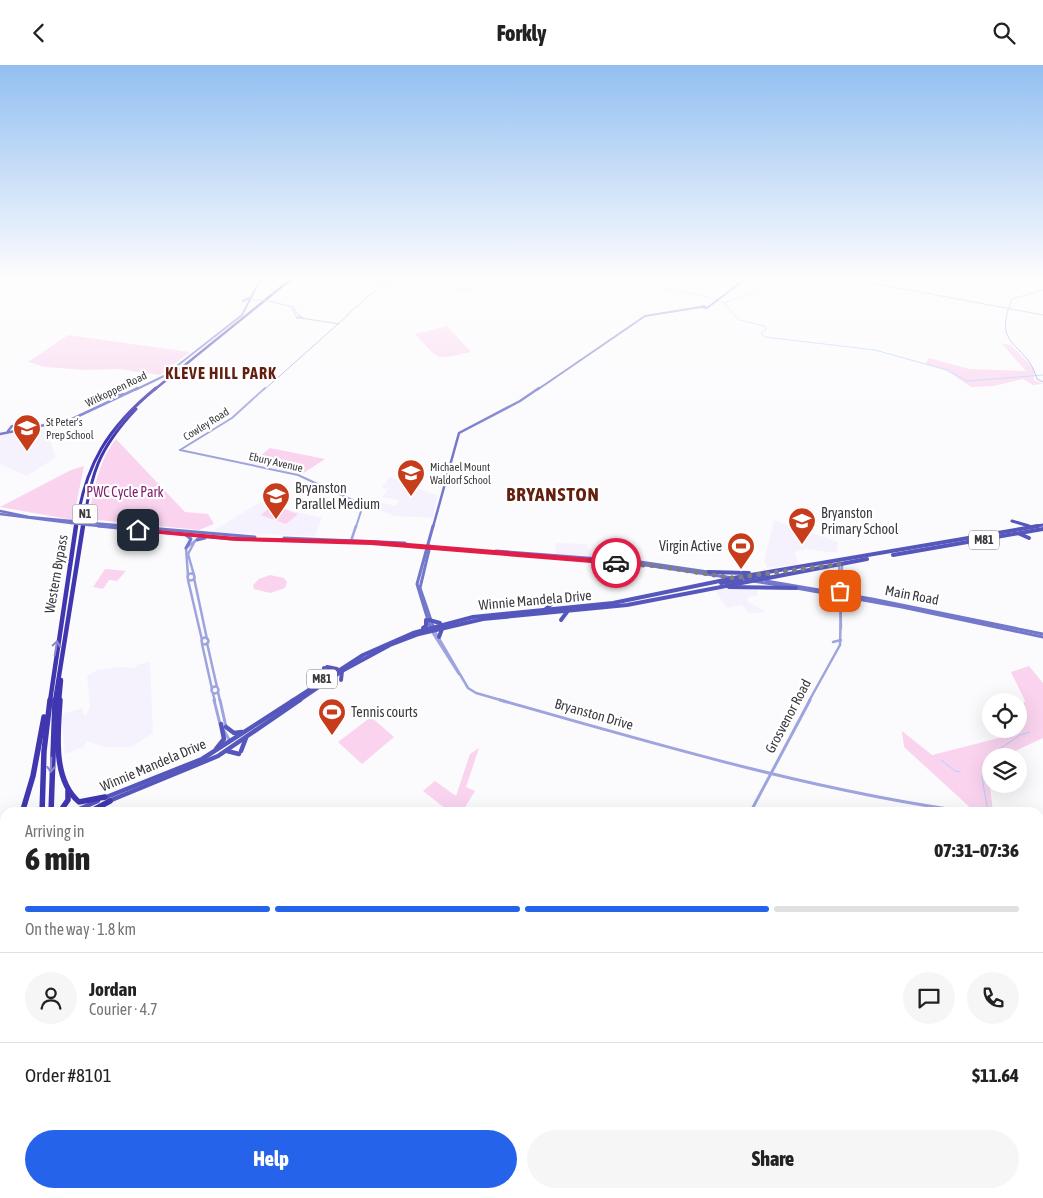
<!DOCTYPE html>
<html lang="en">
<head>
<meta charset="utf-8">
<style>
  :root { --surface:#fff; --page:#f6f6f6; --text:#222; --muted:#767676; --line:#e0e0e0; --accent:#2563eb }
  body { margin:0; font-family:"Asap Condensed",sans-serif; background:var(--page); color:var(--text); height:100vh; display:flex; flex-direction:column; font-size:19px; white-space:nowrap }
  * { box-sizing:border-box; margin:0 }
  p { font-size:16px; color:var(--muted) }
  .icon { flex:none; width:28px; height:28px; fill:none; stroke:currentColor; stroke-width:2; stroke-linecap:round; stroke-linejoin:round }
  .map { position:relative; flex:1; overflow:hidden }
  .panel { position:absolute; left:0px; top:742px; width:1044px; height:391px; display:flex; flex-direction:column; background:var(--surface); border-radius:15px 15px 0 0; box-shadow:0 5px 20px #0002 }
  .panel>* { flex:none }
  .controls { position:absolute; left:982px; top:628px; display:grid; gap:10px }
  .controls a { display:grid; place-items:center; width:45px; height:45px; border-radius:50%; background:var(--surface); box-shadow:0 5px 20px #0002; font-size:25px }
  .pin { position:absolute; display:grid; place-items:center; width:42px; height:42px; color:#fff; margin:-21px; border-radius:10px; box-shadow:0 2px 8px #0006 }
  .courier { position:absolute; display:grid; place-items:center; width:50px; height:50px; margin:-25px; border:4px solid #e11d48; border-radius:50%; background:#fff; color:#222; box-shadow:0 1px 6px #0007 }
  .summary em { font-style:normal; font-weight:800 }
  .summary div { display:flex; flex-direction:column-reverse }
  .summary { display:flex; align-items:center; justify-content:space-between; height:85px; padding:0 25px }
  h1 { font-size:32px; font-weight:800; line-height:38px }
  .bar { display:grid; grid-template-columns:repeat(4,1fr); gap:8px 5px; align-content:center; height:60px; padding:0 25px }
  .bar i { height:6px; border-radius:4px; background:var(--line) }
  .bar .current { background:var(--accent) }
  .bar p { grid-column:span 4 }
  .line { display:flex; align-items:center; gap:12px; padding:0 25px; border-top:1px solid var(--line) }
  .line div { flex:1 }
  .round { display:grid; place-items:center; flex:none; width:52px; height:52px; border-radius:26px; background:var(--page) }
  .cta { display:flex; gap:10px; margin-top:auto; padding:10px 25px }
  .cta a { flex:1; height:58px; border-radius:30px; background:var(--accent); color:#fff; font-size:20px; font-weight:800; line-height:58px; text-align:center }
  .cta a+a { background:var(--page); color:var(--text) }
  header { display:flex; justify-content:space-between; align-items:center; height:65px; padding:0 25px; background:var(--surface); font-size:22px; font-weight:800 }
  .map>svg:first-child { display:block }
  .built { fill:#f5f2fe }
  .green { fill:#fad4ef }
  .lines { fill:none; stroke-linecap:round; stroke-linejoin:round }
  .stream-far1 { stroke:#b2cfff; stroke-width:1 }
  .stream { stroke:#b2cfff; stroke-width:2 }
  .tertiary-far4 { stroke:#9ea4dd; stroke-width:1 }
  .tertiary-far3 { stroke:#9ea4dd; stroke-width:2 }
  .tertiary-far2 { stroke:#9ea4dd; stroke-width:2.5 }
  .tertiary-far1 { stroke:#9ea4dd; stroke-width:3 }
  .tertiary { stroke:#9ea4dd; stroke-width:4 }
  .secondary-far2 { stroke:#7378cb; stroke-width:2 }
  .secondary-far1 { stroke:#7378cb; stroke-width:2.5 }
  .secondary { stroke:#7378cb; stroke-width:3 }
  .primary-far2 { stroke:#5657bc; stroke-width:3 }
  .primary-far1 { stroke:#5657bc; stroke-width:4 }
  .primary { stroke:#5657bc; stroke-width:4.5 }
  .motorway-far4 { stroke:#4036af; stroke-width:2.5 }
  .motorway-far3 { stroke:#4036af; stroke-width:3 }
  .motorway-far2 { stroke:#4036af; stroke-width:4.5 }
  .motorway-far1 { stroke:#4036af; stroke-width:5.5 }
  .motorway { stroke:#4036af; stroke-width:7 }
  .tertiary-bridge { stroke:#9ea4dd; stroke-width:1 }
  .secondary-bridge { stroke:#7378cb; stroke-width:2.5 }
  .oneway { stroke:#8c86cf }
  .route { fill:#e11d48 }
  .done { stroke:#7e7e82; stroke-width:5; stroke-dasharray:0 9 }
  .labels { text-anchor:middle; dominant-baseline:central; stroke-width:4.5; stroke-linejoin:round; paint-order:stroke }
  .far-street-label { font-size:11px; fill:#3b3a3f; stroke:#fff }
  .far-poi-label { font-size:11px; fill:#3b3a3f; stroke:#fff; text-anchor:start }
  .shield { fill:#fff; stroke:#767579; stroke-width:1 }
  .shield-label { font-size:12px; font-weight:bold; fill:#3b3a3f }
  .poi-label { font-size:14px; fill:#3b3a3f; stroke:#fff; text-anchor:start }
  .park-label { font-size:14px; fill:#7f216d; stroke:#fff }
  .street-label { font-size:14px; fill:#3b3a3f; stroke:#fff }
  .far-district-label { font-size:16px; font-weight:bold; letter-spacing:1px; fill:#632011; stroke:#fff }
  .district-label { font-size:19px; font-weight:bold; letter-spacing:1px; fill:#632011; stroke:#fff }
</style>
</head>
<body>
<header><svg class="icon" aria-label="back" viewBox="0 0 24 24"><path d="M15 5l-7 7 7 7"/></svg>Forkly<svg class="icon" aria-label="search" viewBox="0 0 24 24"><circle cx="10" cy="10" r="6"/><path d="M15 15l6 6"/></svg></header>
<div class="map">
<svg width="1043" height="1133" viewBox="0 0 1043 1133">
  <rect width="100%" height="100%" fill="#fbfbfd"/>
  <g class="built">
    <path d="M45,362L56,392L27,411L0,399V370Z"/>
    <path d="M390,412L432,429L438,430L433,453L395,451L373,443L378,437L396,441L399,437L398,435L382,432L389,424L382,423Z"/>
    <path d="M265,434L289,445L322,453L315,471L211,467Z"/>
    <path d="M774,455L838,477L837,488L806,484L795,487L798,500L767,503L764,496Z"/>
    <path d="M556,478L587,479L592,492L555,489Z"/>
    <path d="M734,523H757V531L748,532L747,536L766,547L749,549L742,540L727,543L715,525Z"/>
    <path d="M150,597L153,668L131,682H104L87,676L84,682L65,689L61,649L83,643V649L86,650L90,641L87,612L90,609L97,605L120,602L134,603L139,599Z"/>
  </g>
  <g class="green">
    <path d="M447,261L471,287C434,295 441,297 415,269Z"/>
    <path d="M68,270L190,287L160,310L119,304L86,305L45,302L28,297Z"/>
    <path d="M1002,279L1011,280L1034,304V315L1043,319L1033,320L1023,314L994,321L971,322L946,305L925,299L929,293L969,304L1026,306Z"/>
    <path d="M116,374L185,447L208,449L214,459L199,465L88,454C94,427 98,396 116,374Z"/>
    <path d="M270,383L325,394L302,409L251,398Z"/>
    <path d="M84,401L73,455L0,442L71,405Z"/>
    <path d="M273,440L298,449L286,459L261,450Z"/>
    <path d="M105,504L126,506L117,516L109,515L103,524L93,522Z"/>
    <path d="M270,510L284,513L287,517L285,523L270,528L254,524L253,520L259,514Z"/>
    <path d="M1029,601L1043,618V673L1017,685L1011,691H991L989,713L993,747H975L904,682L902,666L932,690L1003,672L1008,664H1019V646L1025,636L1011,607Z"/>
    <path d="M371,652L394,672L362,699L338,677Z"/>
    <path d="M479,683L466,722L475,726L462,747H450L423,726L435,716L456,731L470,689Z"/>
    <path d="M1039,852L1043,855V1133H840V1129H1039Z"/>
    <path d="M153,1129H321L320,1133H155Z"/>
  </g>
  <g class="lines">
    <g class="stream-far1">
      <path d="M379,215L398,221H440L469,225L505,215"/>
      <path d="M600,215L621,220L625,217L636,218L712,233L724,238L739,255L765,261L766,264L761,269L765,272L875,285L947,305L967,316L1043,310"/>
      <path d="M725,238L764,222L823,215"/>
      <path d="M999,691L1002,690L1001,683L1020,670L1030,667"/>
      <path d="M988,693L1000,683"/>
      <path d="M941,695L955,706L960,707"/>
      <path d="M988,747L982,713L984,700L988,694H991"/>
    </g>
    <path class="stream" d="M311,1133L313,1129"/>
    <g class="tertiary-far4">
      <path d="M856,215L1043,250"/>
      <path d="M1043,225L1012,234C991,284 1026,275 1037,314L1043,317"/>
      <path d="M248,235H263"/>
      <path d="M273,237L293,242L300,252"/>
      <path d="M292,243L297,253"/>
      <path d="M347,250L380,221L396,215"/>
      <path d="M300,251L303,253H297Z"/>
      <path d="M301,253L339,259"/>
      <path d="M264,325L348,250"/>
    </g>
    <g class="tertiary-far3">
      <path d="M180,385L298,410L363,440L356,462"/>
      <path d="M180,385L232,353L265,323"/>
    </g>
    <g class="tertiary-far2">
      <path d="M351,476L356,461"/>
      <path d="M839,496L841,563"/>
      <circle cx="191" cy="512" r="3.5"/>
      <path d="M194,510L188,489L195,476"/>
      <path d="M188,511L186,483L204,469"/>
      <path d="M194,513L207,574"/>
      <path d="M188,515L202,575"/>
      <path d="M431,565L459,609"/>
      <path d="M434,565L468,623L476,628L504,636"/>
      <circle cx="205" cy="576" r="3.5"/>
      <path d="M833,577L841,575"/>
      <path d="M207,578L217,622"/>
      <path d="M202,579L212,624"/>
      <circle cx="215" cy="625" r="3.5"/>
      <path d="M218,627L220,636"/>
      <path d="M213,629L215,636"/>
      <path d="M809,636L840,580L842,499"/>
    </g>
    <g class="tertiary-far1">
      <path d="M214,635L220,659"/>
      <path d="M220,635L226,662"/>
      <path d="M500,635C657,679 812,726 975,748"/>
      <path d="M223,664L230,676"/>
      <path d="M750,748L810,635"/>
      <path d="M1039,759L1043,760"/>
    </g>
    <g class="tertiary">
      <path d="M808,1129L819,1133"/>
      <path d="M662,1133L663,1129"/>
    </g>
    <g class="secondary-far2">
      <path d="M243,236L249,233"/>
      <path d="M704,241L707,243L701,242Z"/>
      <path d="M707,243L744,215"/>
      <path d="M135,325L164,311L242,250L260,215"/>
      <path d="M537,325L645,251L701,242"/>
    </g>
    <g class="secondary-far1">
      <path d="M111,335L114,332L111,330L123,329"/>
      <path d="M8,366L12,361L21,363"/>
      <path d="M0,369L70,355L138,323"/>
      <path d="M0,446L29,452L71,456"/>
      <path d="M0,449L71,458"/>
      <path d="M91,458L139,462"/>
      <path d="M89,460L110,462"/>
      <path d="M433,462L459,368L520,336L539,323"/>
    </g>
    <g class="secondary">
      <path d="M98,461L231,474L365,477L645,500L733,513"/>
      <path d="M125,461L255,472"/>
      <path d="M186,470L191,474L186,483"/>
      <path d="M284,473L405,478"/>
      <path d="M197,475L205,473"/>
      <path d="M430,481L420,523L434,564"/>
      <path d="M496,486L640,497L708,507"/>
      <path d="M595,502L602,497"/>
      <path d="M739,514L785,521"/>
      <path d="M766,516L872,534L1043,569"/>
      <path d="M842,522L848,529"/>
      <path d="M796,523L902,542L1043,572"/>
      <path d="M431,565L417,519L433,461"/>
    </g>
    <g class="primary-far2">
      <path d="M1012,456L1029,461"/>
      <path d="M1031,462L1043,460"/>
    </g>
    <g class="primary-far1">
      <path d="M1020,469L1029,473"/>
      <path d="M893,490L1043,464"/>
      <path d="M708,507L749,508"/>
      <path d="M746,513L768,510"/>
      <path d="M721,518L741,515"/>
      <path d="M729,522L796,523"/>
      <path d="M546,544L554,536"/>
      <path d="M429,555L440,558"/>
      <path d="M561,555L567,547"/>
      <path d="M423,563L426,561V555"/>
      <path d="M439,572L442,564"/>
      <path d="M327,602L337,604"/>
      <path d="M323,613L324,603"/>
      <path d="M341,615L342,606"/>
      <path d="M292,636L363,590L413,568L473,552L613,538L739,512L1038,461"/>
      <path d="M298,636L342,606L390,580L419,569L483,554L627,540L867,494"/>
    </g>
    <g class="primary">
      <path d="M226,662L234,668L242,667"/>
      <path d="M216,684L224,674L221,659"/>
      <path d="M227,686L239,689"/>
      <path d="M241,686L246,673"/>
      <path d="M104,733L202,694L294,635"/>
      <path d="M109,736L218,691L300,635"/>
      <path d="M70,748L98,736"/>
      <path d="M82,748L91,744"/>
    </g>
    <path class="motorway-far4" d="M154,325L290,215"/>
    <g class="motorway-far3">
      <path d="M76,462C85,400 107,363 156,323"/>
      <path d="M83,462C91,409 98,384 136,344"/>
    </g>
    <g class="motorway-far2">
      <path d="M50,636L76,461"/>
      <path d="M55,636L83,461"/>
      <path d="M59,636L61,615"/>
    </g>
    <g class="motorway-far1">
      <path d="M60,635C58,667 52,714 79,737L105,732"/>
      <path d="M22,748L33,711L44,652"/>
      <path d="M42,748L44,686L50,635"/>
      <path d="M51,748L55,635"/>
      <path d="M59,748L68,735V726"/>
      <path d="M88,748L110,736"/>
      <path d="M0,773L5,770"/>
      <path d="M0,783L5,782"/>
    </g>
    <g class="motorway">
      <path d="M119,1129L122,1133"/>
      <path d="M141,1129L144,1133"/>
    </g>
    <path class="tertiary-bridge" d="M263,235L273,237"/>
    <g class="secondary-bridge">
      <path d="M71,456L91,458"/>
      <path d="M71,458L89,460"/>
    </g>
  </g>
  <defs><path id="oneway-shaft" d="M-6 0H5M1.5-3L5.5 0L1.5 3" fill="none" stroke-width="1.6" stroke-linecap="round" stroke-linejoin="round" transform="scale(1.25)"/></defs>
  <g class="oneway">
    <use href="#oneway-shaft" transform="translate(56 583) rotate(-80)"/>
    <use href="#oneway-shaft" transform="translate(51 700) rotate(92)"/>
  </g>
  <linearGradient id="sky" x2="0" y2="1"><stop stop-color="#92bff1"/><stop offset="0.57" stop-color="#fdfdfe"/><stop offset="1" stop-color="#fdfdfe" stop-opacity="0"/></linearGradient>
  <rect width="1043" height="374" fill="url(#sky)"/>
  <path class="route" d="M135,463L237,472L371,475L616,495L619,498L616,500L371,480L237,476L138,467Z"/>
  <g class="lines">
    <path class="done" d="M616,498L658,501L733,513L839,499L840,526"/>
  </g>
  <defs>
    <g id="school-pin" transform="scale(1.4375)"><path d="M0 17L-7.5 6A9.5 9.5 0 1 1 7.5 6Z" fill="#c73d1c" stroke="#fff"/><path d="M0-5L7-2L0 1L-7-2ZM-4 1L0 2.5L4 1V4Q0 6-4 4Z" fill="#fff"/></g>
    <g id="stadium-pin" transform="scale(1.4375)"><path d="M0 17L-7.5 6A9.5 9.5 0 1 1 7.5 6Z" fill="#c73d1c" stroke="#fff"/><path d="M0-5a6.5 5 0 1 0 0 10a6.5 5 0 1 0 0-10ZM-3.5-1.8h7v3.6h-7Z" fill="#fff"/></g>
  </defs>
  <g fill-rule="evenodd">
    <use href="#school-pin" x="27" y="363"/>
    <use href="#school-pin" x="411" y="408"/>
    <use href="#school-pin" x="276" y="431"/>
    <use href="#school-pin" x="802" y="456"/>
    <use href="#stadium-pin" x="741" y="481"/>
    <use href="#stadium-pin" x="332" y="647"/>
  </g>
  <g class="labels">
    <g class="far-street-label">
      <text transform="translate(116 324) rotate(-26)">Witkoppen Road</text>
      <text transform="translate(206 359) rotate(-32)">Cowley Road</text>
      <text transform="translate(276 397) rotate(13)">Ebury Avenue</text>
    </g>
    <g class="far-poi-label">
      <text x="46" y="357">St Peter's<tspan x="46" dy="13">Prep School</tspan></text>
      <text x="430" y="402">Michael Mount<tspan x="430" dy="13">Waldorf School</tspan></text>
    </g>
    <g class="shield">
      <rect x="72.5" y="439.5" width="25" height="19" rx="4"/>
      <rect x="969" y="465.5" width="30" height="19" rx="4"/>
      <rect x="307" y="604.5" width="30" height="19" rx="4"/>
    </g>
    <g class="shield-label">
      <text x="85" y="449">N1</text>
      <text x="984" y="475">M81</text>
      <text x="322" y="614">M81</text>
    </g>
    <g class="poi-label">
      <text x="295" y="423">Bryanston<tspan x="295" dy="16">Parallel Medium</tspan></text>
      <text x="821" y="448">Bryanston<tspan x="821" dy="16">Primary School</tspan></text>
      <text x="722" y="481" text-anchor="end">Virgin Active</text>
      <text x="351" y="647">Tennis courts</text>
    </g>
    <g class="park-label">
      <text x="125" y="427">PWC Cycle Park</text>
    </g>
    <g class="street-label">
      <text transform="translate(56 509) rotate(-80)">Western Bypass</text>
      <text transform="translate(912 530) rotate(11)">Main Road</text>
      <text transform="translate(535 535) rotate(-5)">Winnie Mandela Drive</text>
      <text transform="translate(594 649) rotate(16)">Bryanston Drive</text>
      <text transform="translate(788 651) rotate(-62)">Grosvenor Road</text>
      <text transform="translate(153 700) rotate(-23)">Winnie Mandela Drive</text>
    </g>
    <g class="far-district-label">
      <text x="221" y="308">KLEVE HILL PARK</text>
    </g>
    <g class="district-label">
      <text x="553" y="429">BRYANSTON</text>
    </g>
  </g>
</svg>
<div class="controls">
<a><svg class="icon" aria-label="locate" viewBox="0 0 24 24"><circle cx="12" cy="12" r="6"/><path d="M12 2v4M12 18v4M2 12h4M18 12h4"/></svg></a>
<a><svg class="icon" aria-label="layers" viewBox="0 0 24 24"><path d="M12 4l9 5-9 5-9-5zM3 14l9 5 9-5"/></svg></a>
</div>
<div class="pin" style="left:840px;top:526px;background:#ea580c"><svg class="icon" aria-label="bag" viewBox="0 0 24 24"><path d="M5 8h14l-1 12H6zM9 8a3 3 0 0 1 6 0"/></svg></div>
<div class="pin" style="left:138px;top:465px;background:#1f2937"><svg class="icon" aria-label="home" viewBox="0 0 24 24"><path d="M3 11l9-7 9 7M6 9v11h12V9"/></svg></div>
<div class="courier" style="left:616px;top:498px"><svg class="icon" aria-label="car" viewBox="0 0 24 24"><path d="M5 17H2v-5l4-1 3-4h7l3 4 3 1v5h-3M9 17h6M6 11h13"/><circle cx="7" cy="17" r="2"/><circle cx="17" cy="17" r="2"/></svg></div>
<section class="panel">
<div class="summary"><div><h1>6 min</h1><p>Arriving in</p></div><em>07:31–07:36</em></div>
<div class="bar"><i class="current"></i><i class="current"></i><i class="current"></i><i></i><p>On the way · 1.8 km</p></div>
<div class="line" style="height:90px"><a class="round"><svg class="icon" aria-label="person" viewBox="0 0 24 24"><circle cx="12" cy="8" r="4"/><path d="M4 21q1-7 8-7t8 7"/></svg></a><div><b>Jordan</b><p>Courier · 4.7</p></div><a class="round"><svg class="icon" aria-label="chat" viewBox="0 0 24 24"><path d="M4 5h16v11H9l-5 4z"/></svg></a><a class="round"><svg class="icon" aria-label="phone" viewBox="0 0 24 24"><path d="M5 4h4l2 5-3 2q2 4 5 5l2-3 5 2v4C11 20 4 13 5 4z"/></svg></a></div>
<div class="line" style="height:65px"><div>Order #8101</div><b>$11.64</b></div>
<div class="cta"><a>Help</a><a>Share</a></div>
</section>
</div>
</body>
</html>
